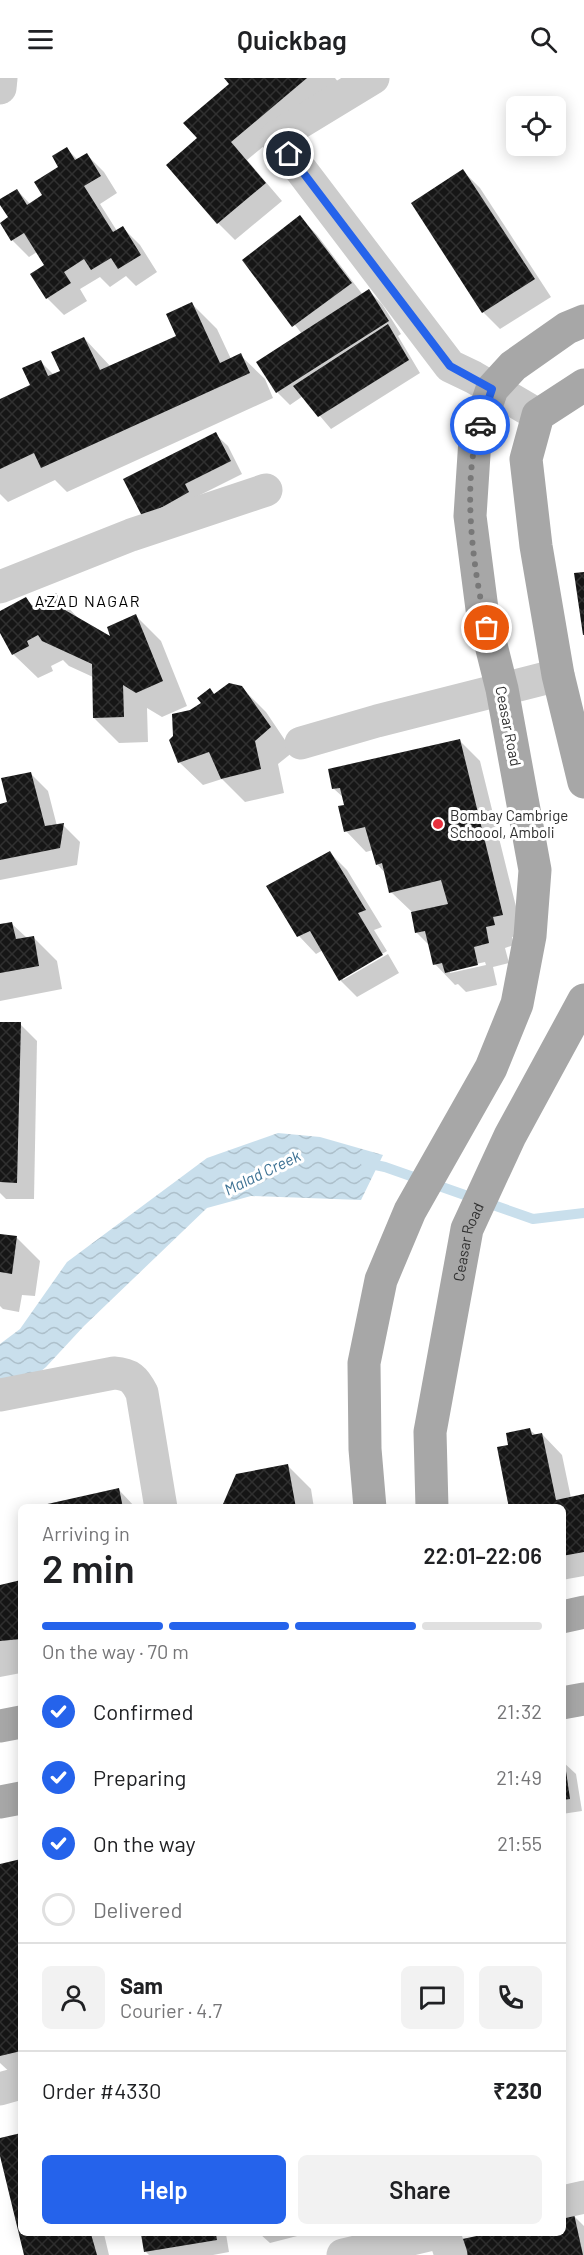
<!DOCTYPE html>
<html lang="en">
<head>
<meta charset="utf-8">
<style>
  :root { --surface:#fff; --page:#f2f2f2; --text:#202124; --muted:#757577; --line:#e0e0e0; --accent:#2563eb }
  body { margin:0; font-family:Barlow,sans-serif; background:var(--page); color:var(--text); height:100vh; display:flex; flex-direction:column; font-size:22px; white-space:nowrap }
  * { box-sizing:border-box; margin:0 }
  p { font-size:20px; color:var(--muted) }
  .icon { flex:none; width:33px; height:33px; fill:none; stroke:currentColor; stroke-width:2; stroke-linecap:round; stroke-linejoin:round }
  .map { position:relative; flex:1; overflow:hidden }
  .details { position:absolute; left:18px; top:1426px; width:548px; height:732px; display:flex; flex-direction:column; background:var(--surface); border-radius:9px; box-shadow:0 3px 15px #0003 }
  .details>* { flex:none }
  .controls { position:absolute; left:506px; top:18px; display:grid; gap:12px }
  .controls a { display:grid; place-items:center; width:60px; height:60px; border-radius:9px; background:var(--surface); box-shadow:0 3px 15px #0003; font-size:30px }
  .pin { position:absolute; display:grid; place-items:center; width:51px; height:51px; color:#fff; margin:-26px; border:3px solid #fff; border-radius:50%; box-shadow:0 2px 6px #0007 }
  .courier { position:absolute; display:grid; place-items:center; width:60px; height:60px; margin:-30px; border:4px solid #2563eb; border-radius:50%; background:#fff; color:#222; box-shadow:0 2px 8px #0007 }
  .summary em { font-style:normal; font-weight:600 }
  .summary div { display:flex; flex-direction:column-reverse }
  .summary { display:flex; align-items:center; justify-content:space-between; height:102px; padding:0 24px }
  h1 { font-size:39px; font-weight:600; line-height:45px }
  .bar { display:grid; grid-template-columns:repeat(4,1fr); gap:9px 6px; align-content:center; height:72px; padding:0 24px }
  .bar i { height:8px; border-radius:4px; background:var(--line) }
  .bar .on { background:var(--accent) }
  .bar p { grid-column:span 4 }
  .line { display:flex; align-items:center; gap:15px; padding:0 24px; border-top:2px solid var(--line) }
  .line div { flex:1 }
  .round { display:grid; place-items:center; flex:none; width:63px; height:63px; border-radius:9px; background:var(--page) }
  ol { padding:0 24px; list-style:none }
  li { display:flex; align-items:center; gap:18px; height:66px }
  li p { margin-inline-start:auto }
  li .icon { padding:6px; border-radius:50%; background:var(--accent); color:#fff; stroke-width:4 }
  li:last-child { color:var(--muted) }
  li i { width:33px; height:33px; border:3px solid var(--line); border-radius:50% }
  .cta { display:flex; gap:12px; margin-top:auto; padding:12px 24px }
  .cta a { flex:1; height:69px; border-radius:9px; background:var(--accent); color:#fff; font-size:24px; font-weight:600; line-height:69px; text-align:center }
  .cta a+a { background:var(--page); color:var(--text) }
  header { display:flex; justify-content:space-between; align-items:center; height:78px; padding:0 24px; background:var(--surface); font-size:27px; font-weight:600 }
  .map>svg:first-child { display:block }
  .water { fill:url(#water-waves) }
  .shadow { fill:#0003; fill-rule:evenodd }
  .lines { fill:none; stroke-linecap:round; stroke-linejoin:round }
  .stream { stroke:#c9dfec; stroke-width:10 }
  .building { fill:url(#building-cross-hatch) }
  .minor { stroke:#ccc; stroke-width:33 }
  .major { stroke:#a7a7a7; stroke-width:33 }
  .done { stroke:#787878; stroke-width:6; stroke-dasharray:0 10.8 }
  .route { stroke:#2563eb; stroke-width:8 }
  .poi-dot { fill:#e7303d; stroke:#fff; stroke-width:2 }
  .labels { text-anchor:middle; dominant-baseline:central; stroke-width:6; stroke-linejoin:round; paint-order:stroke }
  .street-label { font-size:15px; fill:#2f2f2f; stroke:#fff }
  .poi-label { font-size:15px; fill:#2f2f2f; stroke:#fff; text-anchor:start }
  .neighbourhood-label { font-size:16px; letter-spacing:1.5px; fill:#000; stroke:#fff }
  .water-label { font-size:16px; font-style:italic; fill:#3c7193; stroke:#fff }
</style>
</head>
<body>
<header><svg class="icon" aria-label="menu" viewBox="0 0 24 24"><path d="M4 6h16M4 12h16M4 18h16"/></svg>Quickbag<svg class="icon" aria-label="search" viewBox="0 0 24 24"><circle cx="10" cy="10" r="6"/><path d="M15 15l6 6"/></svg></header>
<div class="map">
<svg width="584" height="2177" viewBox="0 0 584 2177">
  <defs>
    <pattern id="water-waves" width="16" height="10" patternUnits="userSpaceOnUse" patternTransform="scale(1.5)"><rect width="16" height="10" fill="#c9dfec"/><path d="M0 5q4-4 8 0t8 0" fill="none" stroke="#adc0cb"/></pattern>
    <pattern id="building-cross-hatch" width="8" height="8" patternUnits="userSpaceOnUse" patternTransform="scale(1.5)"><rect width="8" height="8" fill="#161616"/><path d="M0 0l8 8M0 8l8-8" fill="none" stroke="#303030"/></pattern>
  </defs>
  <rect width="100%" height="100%" fill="#fff"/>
  <path class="water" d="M278,1055L320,1059L383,1077L361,1122L251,1118L207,1130L84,1248L46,1289L5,1322H0V1266L20,1251L67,1184L207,1080Z"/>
  <g class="shadow">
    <path d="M226,0H335L339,5L247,82L282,123L235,162L218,145L199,61L231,6Z"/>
    <path d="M67,71L78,82L87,77L104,94L117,115L100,126L117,153L123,150L140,167L157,194L136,208L126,198L110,209L100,199L80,211L87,223L64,237L47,220L46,188L37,174L29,179L12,162L10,140L0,123L17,112L30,126L44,117L60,89Z"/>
    <path d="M463,93L480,110L551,219L500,251L483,234Z"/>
    <path d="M300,139L317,157L363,217L369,213L382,226L401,256L398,258L420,295L331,351L303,318L290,327L277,314L302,256L244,182Z"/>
    <path d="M192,226L217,251L231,281L240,277L265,301L273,320L67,414L55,402L8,424L0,416V323L32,308L40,283L54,297L62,293L84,260L111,289L177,259Z"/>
    <path d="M215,356L228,368L242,396L196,419L144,439Z"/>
    <path d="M56,517L80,542L114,562L136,538L161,563L187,628L162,639L147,630L148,664L119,665L94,640L93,599L69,588L63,582L51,588L53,593L38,600L13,576L0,552V535L26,521L34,529Z"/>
    <path d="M242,610L266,634L293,674L278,686L284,715L245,724L222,701L203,707L179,684L191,634L215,617Z"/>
    <path d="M460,663L480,683L523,857L512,859L514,867L505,870L509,885L493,889L497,907L466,914L458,906L455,907L435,886L431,869L416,854L412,834L391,814L386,796L377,786L373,772L366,774L346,753L344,720L334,711ZM485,884L486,887L450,895V892Z"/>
    <path d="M31,696L48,713L57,748L63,747L80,764L77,787L0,802V727L9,725Z"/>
    <path d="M330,775L347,792L382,849L374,852L387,873L343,899V902L388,876L399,895L357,919L340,902L323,872L316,876L299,858L268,809Z"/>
    <path d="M12,846L27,860L33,859L57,883L62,911L0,923V848Z"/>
    <path d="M0,945L20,946L37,963L34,1121H6L0,1115Z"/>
    <path d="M0,1158L17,1160L40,1183L35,1218L22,1217L19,1234L3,1231L0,1228Z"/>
    <path d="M530,1352L536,1357L542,1356L562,1377L571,1420L584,1418V1498L562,1502V1430H511L510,1368Z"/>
    <path d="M288,1388L311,1411L314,1430H226Z"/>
    <path d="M119,1412L136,1430H37Z"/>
    <path d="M21,1504V1595L0,1599V1508Z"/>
    <path d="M562,1683L576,1696L582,1733L562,1736Z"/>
    <path d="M21,1782V1998L15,1999L0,1985V1787Z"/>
    <path d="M21,2056V2156H104L109,2177H25L0,2071V2061Z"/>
    <path d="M573,2137L584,2148V2177H458L455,2164L493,2156H562Z"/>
    <path d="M143,2156H226L229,2174L213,2177H149L145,2173Z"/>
    <path d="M260,2156H305L270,2165Z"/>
  </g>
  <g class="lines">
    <path class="stream" d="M366,1085L385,1089L533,1141L584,1135"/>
  </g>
  <g class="building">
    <path d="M224,0H307L231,64L266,105L217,146L166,87L197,60L183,45L229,6Z"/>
    <path d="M67,69L75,82L87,75L101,98L84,108L113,154L123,148L141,177L118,191L111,180L91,192L84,181L64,194L71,205L46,221L30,196L44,187L24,155L11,163L0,145L8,139L0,127V121L17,111L27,127L42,117L34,104L58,89L52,78Z"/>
    <path d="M463,91L535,201L482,235L411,125Z"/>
    <path d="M300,137L352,205L292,249L242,182Z"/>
    <path d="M369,211L389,243L276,315L256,284Z"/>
    <path d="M192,224L220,285L241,275L250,295L41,390L34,375L0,391V321L30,307L22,290L41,282L48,298L60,293L51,274L84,259L100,292L176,258L166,236Z"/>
    <path d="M388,246L409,282L318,339L293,308Z"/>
    <path d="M216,354L231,383L185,406L189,414L143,440L123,401Z"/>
    <path d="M584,494V557H583L574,495Z"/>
    <path d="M56,515L65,532L110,558L107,549L136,536L163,603L136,615L123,607L124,639L93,640L92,586L42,563L38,557L27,563L29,568L12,577L0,555V533L26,519L32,528Z"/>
    <path d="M229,605L242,608L271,649L255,663L261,691L221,701L209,674L178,685L169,662L173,658L172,636L190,632L201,625L197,620L210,610L214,616Z"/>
    <path d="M460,661L503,837L493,839L495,847L486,849L489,865L474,869L478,887L445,895L442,885L433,887L425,853L415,855L411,834L448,826L441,802L389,815L382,785L376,787L365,749L344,754L338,728L344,727L340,710L332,711L328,691Z"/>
    <path d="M31,694L45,748L64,745L60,770L0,782V726L7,724L1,700Z"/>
    <path d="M330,773L366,832L358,835L383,877L339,903L310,853L297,859L266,808Z"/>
    <path d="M12,844L16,861L34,858L39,888L0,895V846Z"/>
    <path d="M0,944H21L17,1105L0,1104Z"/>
    <path d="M0,1156L17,1158L12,1196L0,1194Z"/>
    <path d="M530,1350L532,1357L542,1355L556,1422L584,1416V1474L562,1478V1430H509L497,1369L508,1367L506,1355Z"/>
    <path d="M288,1386L296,1430H224L223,1426L236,1396Z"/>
    <path d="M119,1410L123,1430H35L34,1429Z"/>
    <path d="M21,1502V1561L0,1563V1507Z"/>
    <path d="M564,1679L570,1721L562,1722V1680Z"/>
    <path d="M21,1781V1973L0,1978V1786Z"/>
    <path d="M21,2055V2156H91L97,2177H24L0,2078V2060Z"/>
    <path d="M574,2136L583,2177H456L453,2163L486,2156H562V2138Z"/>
    <path d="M141,2156H216L217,2162L144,2174Z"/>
  </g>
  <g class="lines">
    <g class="minor">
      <path d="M373,0L276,59L450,288L473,299L538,337"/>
      <path d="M0,10L1,0"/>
      <path d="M0,509L131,457L266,412"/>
      <path d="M301,665L377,643L558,597"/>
      <path d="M0,1317L114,1295C130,1296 135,1301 142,1315L161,1430"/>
      <path d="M0,2011L21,2005"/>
      <path d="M562,2124L584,2119"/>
      <path d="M444,2156L451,2177"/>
      <path d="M343,2177L433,2156"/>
    </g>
    <g class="major">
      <path d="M584,307L538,337L526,381L536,468L558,597L584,704"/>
      <path d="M370,1430L365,1371L364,1285L381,1202L410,1133L491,990L517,926L530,858L535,792L502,611L482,531L470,438L475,361L492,311L513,288L567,250L584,243"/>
      <path id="s1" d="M432,1430L430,1354L467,1151L510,1058L584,922"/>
      <path d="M562,1539L584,1534"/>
      <path d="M562,1625L584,1621"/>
      <path d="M0,1648L21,1644"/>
      <path d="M0,1724L21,1720"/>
    </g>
  </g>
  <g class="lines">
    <path class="done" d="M480,347C461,402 473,494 487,550"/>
    <path class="route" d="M289,76L450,288L492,311L480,347"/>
  </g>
  <circle class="poi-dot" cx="438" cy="746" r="6"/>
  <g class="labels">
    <g class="street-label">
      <text transform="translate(509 648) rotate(79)">Ceasar Road</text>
      <text stroke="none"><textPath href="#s1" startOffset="270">Ceasar Road</textPath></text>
    </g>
    <g class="poi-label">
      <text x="450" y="737">Bombay Cambrige<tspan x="450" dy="17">Schoool, Amboli</tspan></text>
    </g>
    <g class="neighbourhood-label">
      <text x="88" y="522">AZAD NAGAR</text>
    </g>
    <g class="water-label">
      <text transform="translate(262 1094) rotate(-26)">Malad Creek</text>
    </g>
  </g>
</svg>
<div class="controls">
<a><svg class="icon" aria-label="locate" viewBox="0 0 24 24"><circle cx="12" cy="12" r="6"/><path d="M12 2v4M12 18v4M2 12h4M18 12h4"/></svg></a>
</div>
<div class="pin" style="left:487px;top:550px;background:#ea580c"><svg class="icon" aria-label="bag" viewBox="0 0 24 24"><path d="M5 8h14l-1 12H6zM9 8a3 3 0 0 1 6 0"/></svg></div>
<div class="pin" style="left:289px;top:76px;background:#1f2937"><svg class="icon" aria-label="home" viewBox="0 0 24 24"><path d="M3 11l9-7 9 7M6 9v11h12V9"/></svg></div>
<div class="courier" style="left:480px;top:347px"><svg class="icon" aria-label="car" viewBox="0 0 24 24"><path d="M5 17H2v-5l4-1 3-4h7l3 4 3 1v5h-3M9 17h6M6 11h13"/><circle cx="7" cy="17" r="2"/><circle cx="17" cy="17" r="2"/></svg></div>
<section class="details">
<div class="summary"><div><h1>2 min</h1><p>Arriving in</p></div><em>22:01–22:06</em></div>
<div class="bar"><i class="on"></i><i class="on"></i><i class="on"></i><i></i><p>On the way · 70 m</p></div>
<ol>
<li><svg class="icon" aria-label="check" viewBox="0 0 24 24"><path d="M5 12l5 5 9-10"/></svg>Confirmed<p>21:32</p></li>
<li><svg class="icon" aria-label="check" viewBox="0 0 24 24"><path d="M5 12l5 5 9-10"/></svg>Preparing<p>21:49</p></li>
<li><svg class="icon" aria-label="check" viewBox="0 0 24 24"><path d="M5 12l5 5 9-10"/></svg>On the way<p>21:55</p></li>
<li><i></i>Delivered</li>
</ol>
<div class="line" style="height:108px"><a class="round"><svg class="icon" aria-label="person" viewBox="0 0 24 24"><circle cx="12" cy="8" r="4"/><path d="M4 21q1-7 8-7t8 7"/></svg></a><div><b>Sam</b><p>Courier · 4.7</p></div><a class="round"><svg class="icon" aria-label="chat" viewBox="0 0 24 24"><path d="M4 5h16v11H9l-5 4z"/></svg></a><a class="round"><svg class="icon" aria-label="phone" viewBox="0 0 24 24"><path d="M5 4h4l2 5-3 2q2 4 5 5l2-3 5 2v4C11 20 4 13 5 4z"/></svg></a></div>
<div class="line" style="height:78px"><div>Order #4330</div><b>₹230</b></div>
<div class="cta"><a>Help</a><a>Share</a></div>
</section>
</div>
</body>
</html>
